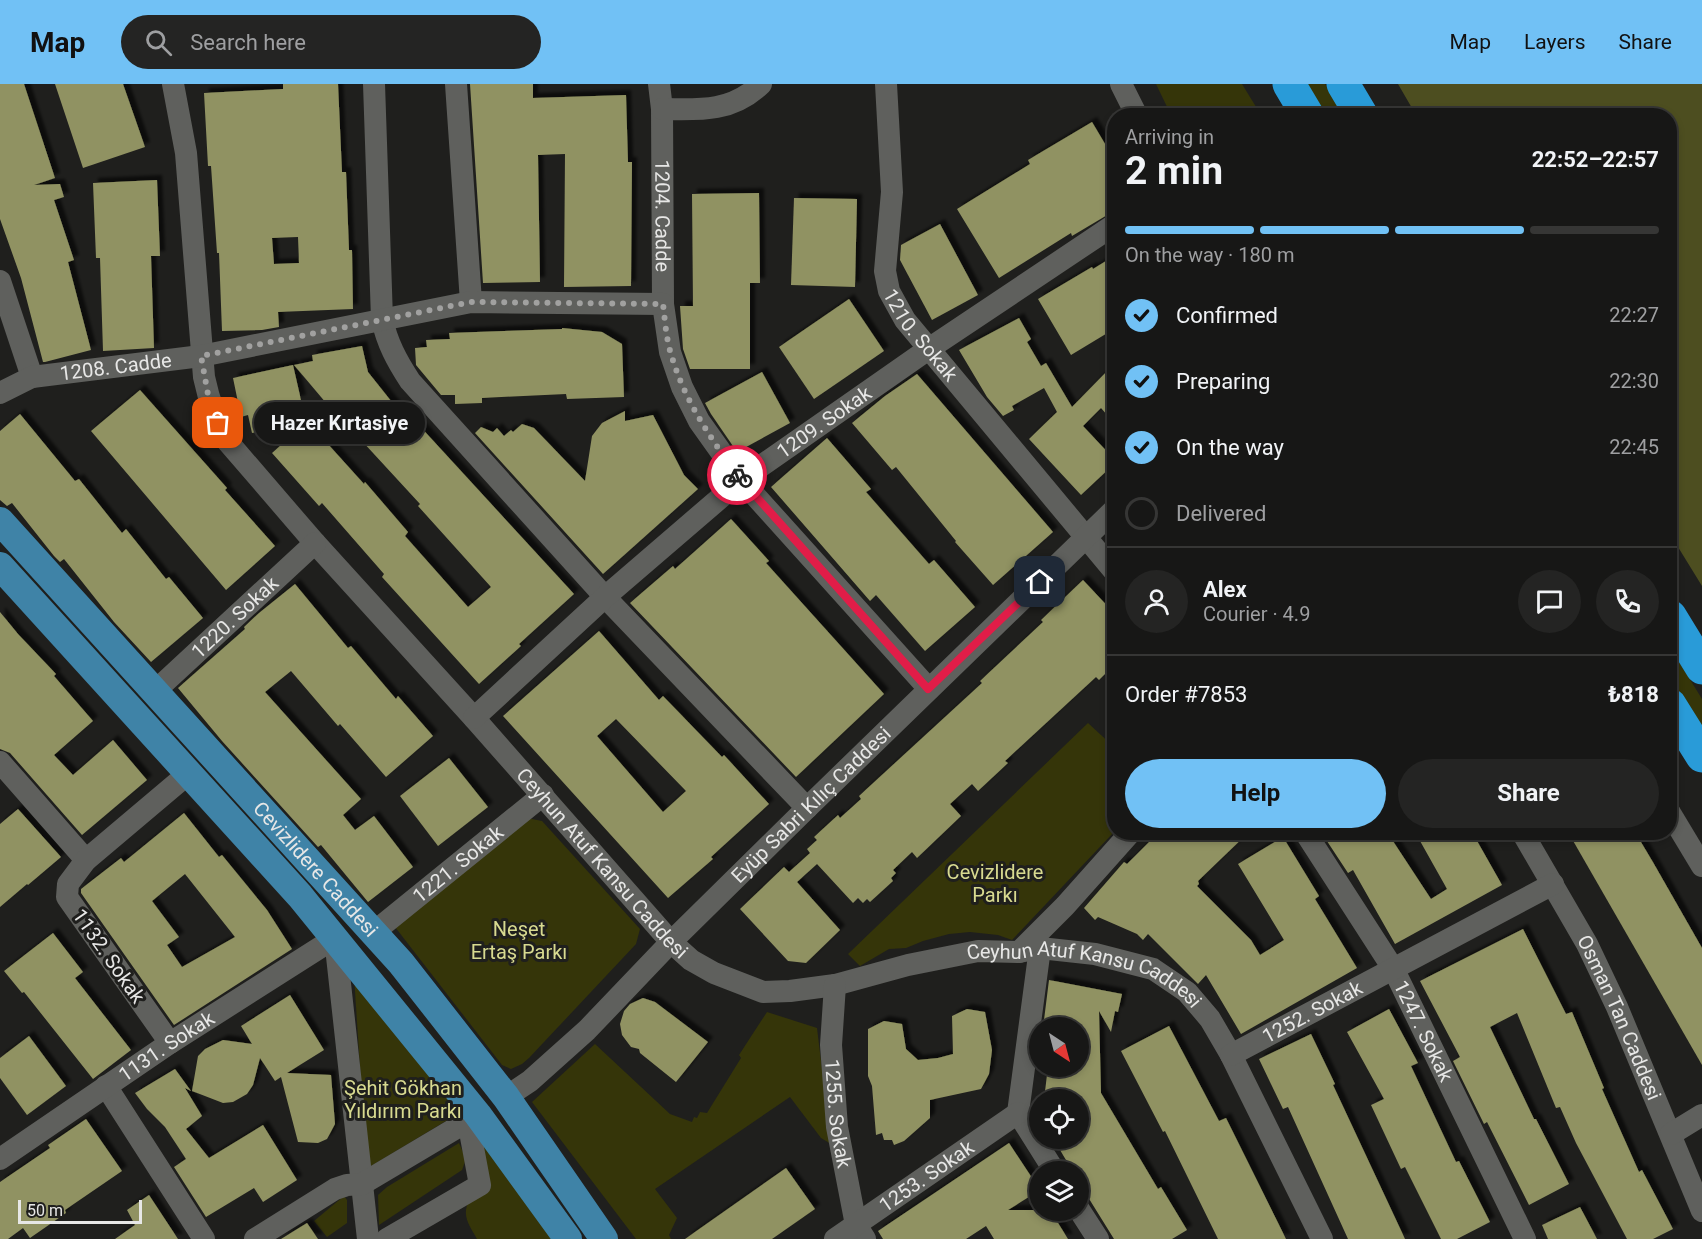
<!DOCTYPE html>
<html lang="en">
<head>
<meta charset="utf-8">
<style>
  :root { --surface:#171716; --page:#242423; --text:#f1f3f6; --muted:#9e9fa1; --line:#363635; --accent:#71c1f5 }
  body { margin:0; font-family:Roboto,sans-serif; background:var(--page); color:var(--text); height:100vh; display:flex; flex-direction:column; font-size:22px; white-space:nowrap }
  * { box-sizing:border-box; margin:0 }
  p { font-size:20px; color:var(--muted) }
  .icon { flex:none; width:33px; height:33px; fill:none; stroke:currentColor; stroke-width:2; stroke-linecap:round; stroke-linejoin:round }
  .map { position:relative; flex:1; overflow:hidden }
  .details { position:absolute; left:1107px; top:24px; width:570px; height:732px; display:flex; flex-direction:column; background:var(--surface); border-radius:24px; box-shadow:0 3px 9px #0003,0 0 0 2px var(--line) }
  .details>* { flex:none }
  .needle { width:39px; rotate:144deg }
  .controls { position:absolute; left:1029px; top:933px; display:grid; gap:12px }
  .controls a { display:grid; place-items:center; width:60px; height:60px; border-radius:50%; background:var(--surface); box-shadow:0 3px 9px #0003,0 0 0 2px var(--line); font-size:30px }
  .scale { position:absolute; left:18px; bottom:15px; width:124px; box-sizing:border-box; padding-left:6px; border:3px solid #e7e7e6; border-top:0; font-size:16px; line-height:21px; white-space:nowrap; color:#e7e7e6; -webkit-text-stroke:4px #1f1f1d; paint-order:stroke }
  .pin { position:absolute; display:grid; place-items:center; width:51px; height:51px; color:#fff; margin:-26px; border-radius:12px; box-shadow:0 3px 9px #0006 }
  .courier { position:absolute; display:grid; place-items:center; width:60px; height:60px; margin:-30px; border:4px solid #e11d48; border-radius:50%; background:#fff; color:#222; box-shadow:0 2px 8px #0007 }
  .bubble { position:absolute; height:42px; border-radius:21px; background:var(--surface); box-shadow:0 3px 9px #0003,0 0 0 2px var(--line); font-size:20px; font-weight:700; line-height:42px; text-align:center }
  .summary em { font-style:normal; font-weight:700 }
  .summary div { display:flex; flex-direction:column-reverse }
  .summary { display:flex; align-items:center; justify-content:space-between; height:102px; padding:0 18px }
  h1 { font-size:39px; font-weight:700; line-height:45px }
  .bar { display:grid; grid-template-columns:repeat(4,1fr); gap:9px 6px; align-content:center; height:72px; padding:0 18px }
  .bar i { height:8px; border-radius:4px; background:var(--line) }
  .bar .selected { background:var(--accent) }
  .bar p { grid-column:span 4 }
  .line { display:flex; align-items:center; gap:15px; padding:0 18px; border-top:2px solid var(--line) }
  .line div { flex:1 }
  .round { display:grid; place-items:center; flex:none; width:63px; height:63px; border-radius:32px; background:var(--page) }
  ol { padding:0 18px; list-style:none }
  li { display:flex; align-items:center; gap:18px; height:66px }
  li p { margin-inline-start:auto }
  li .icon { padding:6px; border-radius:50%; background:var(--accent); color:#111; stroke-width:4 }
  li:last-child { color:var(--muted) }
  li i { width:33px; height:33px; border:3px solid var(--line); border-radius:50% }
  .cta { display:flex; gap:12px; margin-top:auto; padding:12px 18px }
  .cta a { flex:1; height:69px; border-radius:36px; background:var(--accent); color:#111; font-size:24px; font-weight:700; line-height:69px; text-align:center }
  .cta a+a { background:var(--page); color:var(--text) }
  header { display:flex; align-items:center; gap:36px; box-sizing:border-box; height:84px; padding:0 30px; background:var(--accent); color:#111 }
  header strong { font-size:28px }
  nav { display:flex; gap:33px; margin-inline-start:auto; font-size:21px }
  .search { width:420px; height:54px; background:var(--page); display:flex; align-items:center; gap:15px; box-sizing:border-box; padding:0 21px; border-radius:33px; color:var(--muted); font-size:22px }
  .map>svg:first-child { display:block }
  .green { fill:#353509 }
  .forest { fill:#4d4e20 }
  .building { fill:#909262; fill-rule:evenodd; filter:url(#shadow) }
  .lines { fill:none; stroke-linecap:round; stroke-linejoin:round }
  .minor { stroke:#5f605d; stroke-width:22 }
  .major { stroke:#3f83a7; stroke-width:28 }
  .highway { stroke:#299bd8; stroke-width:33 }
  .done { stroke:#a1a1a0; stroke-width:6; stroke-dasharray:0 10.8 }
  .route { stroke:#e11d48; stroke-width:8 }
  .labels { text-anchor:middle; dominant-baseline:central; stroke-width:6; stroke-linejoin:round; paint-order:stroke }
  .street-label { font-size:20px; fill:#e7e7e6; stroke:#1f1f1d }
  .park-label { font-size:20px; fill:#d8da90; stroke:#1f1f1d }
</style>
</head>
<body>
<header>
<strong>Map</strong>
<div class="search"><svg class="icon" aria-label="search" viewBox="0 0 24 24"><circle cx="10" cy="10" r="6"/><path d="M15 15l6 6"/></svg>Search here</div>
<nav><a>Map</a><a>Layers</a><a>Share</a></nav>
</header>
<div class="map">
<svg width="1702" height="1155" viewBox="0 0 1702 1155">
  <defs>
    <filter id="shadow"><feDropShadow dx="5" dy="-5" stdDeviation="1.5" flood-color="#0009"/></filter>
  </defs>
  <rect width="100%" height="100%" fill="#1f1f1d"/>
  <g class="green">
    <path d="M1156,0H1242L1261,31H1171Z"/>
    <path d="M1305,0H1325L1344,31H1324Z"/>
    <path d="M1670,563L1702,615V647L1670,595Z"/>
    <path d="M1088,639L1114,663V748L1012,856L998,851L970,848L949,850L923,857L906,864L889,865L860,882L848,870Z"/>
    <path d="M527,734L542,737L640,845L636,860L529,974L522,980L511,985L502,981L395,843Z"/>
    <path d="M354,892L459,1029L371,1082L366,1075Z"/>
    <path d="M767,928L817,944L831,1060L821,1054L790,1013L655,1105L677,1134L669,1151L671,1155H636L532,1018L595,960L670,1030L692,1038L694,1033L697,1034L700,1028L707,1029L741,974L739,971Z"/>
    <path d="M459,1059L466,1075L462,1086L379,1141L378,1111L387,1103Z"/>
    <path d="M484,1059L555,1155H477C470,1142 461,1132 469,1117Z"/>
    <path d="M344,1112L347,1116V1139L327,1153L314,1137Z"/>
  </g>
  <path class="forest" d="M1398,0H1702V502L1670,450V32L1416,31Z"/>
  <g class="building">
    <path d="M0,0H24L55,94L34,101L60,100L64,113L54,116L74,176L68,178L91,266L45,278H43L21,194L0,135Z"/>
    <path d="M55,0H123L145,63L83,84Z"/>
    <path d="M283,0H338L342,88H346L349,166H352L353,225L278,228L279,243L262,246L222,247L219,169H217L211,82H208L204,9L283,5ZM298,153L299,179L274,180L272,154Z"/>
    <path d="M470,0H533V14L626,11L628,78H632L631,202L564,203L565,70L538,71L540,198L483,199Z"/>
    <path d="M1092,38L1114,75V127L1072,152L1071,149L999,194L957,125L1030,80L1028,76Z"/>
    <path d="M157,96L160,172H151L154,264L103,267L100,174H96L93,99Z"/>
    <path d="M759,109L760,199H750V285H690L683,265L680,222H693L692,110Z"/>
    <path d="M794,114L857,115L855,203L791,201Z"/>
    <path d="M940,140L978,211L932,236L900,176L901,161Z"/>
    <path d="M1114,172V245L1071,271L1038,215L1092,183L1093,185Z"/>
    <path d="M849,215L884,267L814,315L779,263Z"/>
    <path d="M1019,234L1031,255L1027,258L1041,282L1046,279L1072,323L1114,280V339L1101,324L1083,342L1114,375V380L1081,411L1029,355L1057,328L1044,304L1012,322L1014,326L1003,332L987,313L959,266Z"/>
    <path d="M562,244L602,248L622,260L624,313L567,315L566,310L482,314V319L455,320V311H441L416,281L415,264L427,263L426,256L450,255L449,249L562,245Z"/>
    <path d="M362,262L368,288L399,327L405,326L574,510L519,560L521,562L479,600L382,493L384,490L322,419L319,422L272,369L307,338L252,349L248,331L241,333L233,294L293,281L301,316L290,318L364,400L365,398L408,448L405,452L468,523L491,503L418,422L420,420L350,344L348,345L294,281L313,277L312,271Z"/>
    <path d="M762,288L790,339L737,368L711,330L705,319Z"/>
    <path d="M917,290L1053,448L993,501L955,458L956,457L896,383L892,386L852,339L885,312Z"/>
    <path d="M140,306L227,404L225,406L275,462L226,506L91,347Z"/>
    <path d="M625,327V337L653,331L684,391L698,405L603,490L475,349L481,343L493,348L497,344L504,352L511,346L513,348L522,340L534,344L585,397L592,352L602,339Z"/>
    <path d="M20,330L75,397L79,395L122,449L126,445L166,495L169,493L203,534L151,578L114,538L64,475L60,478L54,472L12,419L7,422L0,416V347Z"/>
    <path d="M827,354L871,405L866,408L929,480L934,476L975,523L925,567L876,511L870,517L771,403Z"/>
    <path d="M731,435L769,477L766,479L884,610L796,693L630,519L673,482L675,485Z"/>
    <path d="M1083,496L1114,529V581L1099,596L1096,593L1005,677L1008,679L978,707L972,700L950,720L961,732L917,774L912,768L893,786L896,789L891,794L893,797L870,818L867,815L863,819L858,814L853,819L817,780L797,798L840,846L806,879L788,877L740,825L784,783L789,788L810,769L807,765L817,756L814,753L838,731L840,734L861,715L859,712L982,599L980,597L1043,538L1041,536Z"/>
    <path d="M295,500L348,564L351,562L396,615L398,612L433,652L386,693L340,640L338,642L291,587L265,608L361,715L343,731L355,746L374,732L413,783L368,818L321,761L318,763L222,657L178,604L245,545L244,543L259,529Z"/>
    <path d="M0,528L18,550L56,590L54,592L93,637L54,671L73,691L113,656L147,696L82,751L10,669L0,665Z"/>
    <path d="M599,547L659,616L663,612L722,673L724,671L769,720L711,773L713,775L668,814L503,632ZM616,635L686,707L663,728L597,652Z"/>
    <path d="M449,674L488,723L438,762L400,712Z"/>
    <path d="M18,725L61,773L28,801L27,800L0,823V740Z"/>
    <path d="M184,729L219,773L222,771L267,826L292,865L174,941L81,809V805L121,774L124,778ZM185,790L235,853L182,883L167,861L179,853L152,817Z"/>
    <path d="M1159,748H1249L1198,797L1199,800L1197,802L1251,856L1260,871L1284,856L1238,780L1283,753L1319,812L1315,815L1357,884L1241,950L1206,891L1198,900L1148,850L1143,856L1137,850L1098,833L1095,836L1084,824L1124,778L1127,780Z"/>
    <path d="M1321,748H1387L1431,815L1447,805L1415,748H1472L1502,801L1395,860L1353,786L1348,789Z"/>
    <path d="M1568,748H1635L1654,780L1702,864V981Z"/>
    <path d="M1523,845L1566,930L1572,928L1604,1004L1602,1005L1639,1088L1642,1086L1673,1145L1653,1155H1627L1576,1059L1560,1023L1556,1024L1517,929L1490,943L1534,1035H1536L1569,1100L1529,1121L1487,1038L1484,1040L1453,977L1460,973L1420,897Z"/>
    <path d="M53,849L83,888L75,894L131,966L93,995L24,908L22,909L4,887Z"/>
    <path d="M1049,896L1122,910L1118,928L1115,927L1111,948L1099,927L1101,1009L1158,1105L1161,1103L1187,1146L1172,1155H1114L1078,1097V1088H1073L1053,1054H1078V1016H1044L1048,982H1078V944H1043Z"/>
    <path d="M290,911L324,966L287,989L331,991L335,1040L327,1055L318,1059L298,1058L281,993L275,997L260,974L253,1001L247,1010L233,1018L223,1019L192,1007L198,972L205,965L223,956L252,960L241,942Z"/>
    <path d="M643,914L655,918L708,958L676,998L640,969L639,965L631,963L622,951L620,940L624,927L630,920Z"/>
    <path d="M967,925L985,928L992,966L989,990L981,1005L930,1016V1034L904,1057L894,1061L892,1056H884L882,1049L876,1051L872,1002L868,992V945L884,937L902,940L906,965L918,976L938,974L953,970L952,932Z"/>
    <path d="M1389,925L1418,979L1411,982L1456,1078L1459,1077L1490,1138L1457,1155H1441L1405,1083L1401,1085L1371,1021L1384,1015L1347,948Z"/>
    <path d="M1169,942L1219,1037L1226,1034L1286,1155H1218L1165,1047L1163,1048L1121,967Z"/>
    <path d="M1311,950L1335,1000L1333,1001L1405,1155H1348L1288,1023L1283,1025L1259,975Z"/>
    <path d="M29,952L66,1002L27,1031L0,994V974Z"/>
    <path d="M175,985L191,1007L185,1004L202,1032L186,1045L209,1074L263,1041L297,1096L263,1118L254,1104L206,1133L174,1083L186,1075L165,1043L147,1025L135,1009Z"/>
    <path d="M86,1035L122,1087L65,1126L66,1129L30,1154L23,1144L8,1155H0V1098L50,1064L48,1061Z"/>
    <path d="M1009,1059L1040,1106L1008,1126H1050L1068,1155H994L986,1142L966,1155H883L878,1147Z"/>
    <path d="M786,1084L815,1125L772,1155H685Z"/>
    <path d="M149,1111L178,1155H115L135,1141L127,1126Z"/>
    <path d="M1580,1123L1597,1155H1548L1542,1141Z"/>
    <path d="M307,1139L318,1155H281Z"/>
  </g>
  <g class="lines">
    <g class="minor">
      <path id="s1" d="M173,0L186,69L204,293C209,317 216,337 228,358L315,459L474,634L671,858L691,876L714,889L763,908L790,907L835,901L908,881L978,867L1019,868L1040,864L1095,870L1153,885L1187,908L1210,935L1231,971L1322,1155"/>
      <path d="M374,0L382,235C387,259 397,277 410,297L605,513L807,724"/>
      <path d="M456,0L471,218"/>
      <path id="s2" d="M659,0L662,25L663,220L670,268L682,303L699,337L741,396L929,605"/>
      <path id="s3" d="M886,0L892,108L885,187L889,207L905,236L1114,487"/>
      <path d="M1121,0L1137,32"/>
      <path d="M662,25C700,26 732,28 761,0"/>
      <path d="M0,197L32,293"/>
      <path id="s4" d="M0,309L32,293L201,272L471,218L663,220"/>
      <path id="s5" d="M154,608L315,459"/>
      <path id="s6" d="M474,634L605,513L741,396L930,264L1114,141"/>
      <path d="M0,678L86,776"/>
      <path d="M1670,729L1702,782"/>
      <path id="s7" d="M1305,748L1394,886L1525,1155"/>
      <path id="s8" d="M1522,748L1587,860L1617,923L1702,1127"/>
      <path id="s9" d="M374,848L543,711"/>
      <path d="M1040,864L1018,1029L1055,1088"/>
      <path d="M1019,868L1065,822L1131,748"/>
      <path id="s10" d="M835,901L831,961L837,1043L856,1141L865,1155"/>
      <path d="M170,959L67,813L68,800L86,776L189,689"/>
      <path id="s11" d="M1231,971L1553,800"/>
      <path d="M106,1002L204,1155"/>
      <path id="s12" d="M506,1013L530,997L587,946L671,858L807,724L1114,426"/>
      <path d="M1671,1050L1702,1031"/>
      <path id="s13" d="M0,1075L170,959L335,854L368,1155"/>
      <path d="M1078,1124L1098,1155"/>
      <path d="M255,1155L335,1105L347,1101L362,1100L478,1031"/>
      <path d="M387,1155L480,1101L468,1037"/>
      <path id="s14" d="M835,1155L1018,1029"/>
    </g>
    <g class="major">
      <path id="s15" d="M0,437L401,879L506,1013L604,1155"/>
      <path d="M0,482L300,812L478,1031L568,1155"/>
    </g>
    <g class="highway">
      <path d="M1289,0L1308,32"/>
      <path d="M1343,0L1362,32"/>
      <path d="M1670,532L1702,584"/>
      <path d="M1670,621L1702,672"/>
    </g>
  </g>
  <g class="lines">
    <path class="done" d="M218,339L209,316L201,272L471,218L663,220C665,236 666,254 671,270C685,318 709,351 737,391"/>
    <path class="route" d="M737,391L928,605L1040,498"/>
  </g>
  <g class="labels">
    <g class="street-label">
      <text stroke="none"><textPath href="#s2" startOffset="132">1204. Cadde</textPath></text>
      <text stroke="none"><textPath href="#s3" startOffset="262">1210. Sokak</textPath></text>
      <text stroke="none"><textPath href="#s4" startOffset="120">1208. Cadde</textPath></text>
      <text stroke="none"><textPath href="#s6" startOffset="459">1209. Sokak</textPath></text>
      <text stroke="none"><textPath href="#s5" startOffset="110">1220. Sokak</textPath></text>
      <text stroke="none"><textPath href="#s12" startOffset="423">Eyüp Sabri Kılıç Caddesi</textPath></text>
      <text stroke="none"><textPath href="#s1" startOffset="928">Ceyhun Atuf Kansu Caddesi</textPath></text>
      <text stroke="none"><textPath href="#s9" startOffset="108">1221. Sokak</textPath></text>
      <text stroke="none"><textPath href="#s15" startOffset="470">Cevizlidere Caddesi</textPath></text>
      <text transform="translate(109 872) rotate(55)">1132. Sokak</text>
      <text stroke="none"><textPath href="#s1" startOffset="1470">Ceyhun Atuf Kansu Caddesi</textPath></text>
      <text stroke="none"><textPath href="#s11" startOffset="92">1252. Sokak</textPath></text>
      <text stroke="none"><textPath href="#s8" startOffset="210">Osman Tan Caddesi</textPath></text>
      <text stroke="none"><textPath href="#s7" startOffset="232">1247. Sokak</textPath></text>
      <text stroke="none"><textPath href="#s13" startOffset="201">1131. Sokak</textPath></text>
      <text stroke="none"><textPath href="#s10" startOffset="129">1255. Sokak</textPath></text>
      <text stroke="none"><textPath href="#s14" startOffset="111">1253. Sokak</textPath></text>
    </g>
    <g class="park-label">
      <text x="995" y="788">Cevizlidere<tspan x="995" dy="23">Parkı</tspan></text>
      <text x="519" y="845">Neşet<tspan x="519" dy="23">Ertaş Parkı</tspan></text>
      <text x="403" y="1004">Şehit Gökhan<tspan x="403" dy="23">Yıldırım Parkı</tspan></text>
    </g>
  </g>
</svg>
<div class="controls">
<a><svg class="needle" viewBox="-14 -14 28 28"><path d="M0-13l5 13h-10z" fill="#e53935"/><path d="M0 13l5-13h-10z" fill="#9e9fa1"/></svg></a>
<a><svg class="icon" aria-label="locate" viewBox="0 0 24 24"><circle cx="12" cy="12" r="6"/><path d="M12 2v4M12 18v4M2 12h4M18 12h4"/></svg></a>
<a><svg class="icon" aria-label="layers" viewBox="0 0 24 24"><path d="M12 4l9 5-9 5-9-5zM3 14l9 5 9-5"/></svg></a>
</div>
<div class="scale">50 m</div>
<div class="pin" style="left:218px;top:339px;background:#ea580c"><svg class="icon" aria-label="bag" viewBox="0 0 24 24"><path d="M5 8h14l-1 12H6zM9 8a3 3 0 0 1 6 0"/></svg></div>
<div class="pin" style="left:1040px;top:498px;background:#1f2937"><svg class="icon" aria-label="home" viewBox="0 0 24 24"><path d="M3 11l9-7 9 7M6 9v11h12V9"/></svg></div>
<div class="courier" style="left:737px;top:391px"><svg class="icon" aria-label="bike" viewBox="0 0 24 24"><circle cx="6" cy="16" r="4"/><circle cx="18" cy="16" r="4"/><path d="M6 16l4-8h5l3 8M10 8l3 8H6M13 5h3"/></svg></div>
<div class="bubble" style="left:254px;top:318px;width:171px">Hazer Kırtasiye</div>
<section class="details">
<div class="summary"><div><h1>2 min</h1><p>Arriving in</p></div><em>22:52–22:57</em></div>
<div class="bar"><i class="selected"></i><i class="selected"></i><i class="selected"></i><i></i><p>On the way · 180 m</p></div>
<ol>
<li><svg class="icon" aria-label="check" viewBox="0 0 24 24"><path d="M5 12l5 5 9-10"/></svg>Confirmed<p>22:27</p></li>
<li><svg class="icon" aria-label="check" viewBox="0 0 24 24"><path d="M5 12l5 5 9-10"/></svg>Preparing<p>22:30</p></li>
<li><svg class="icon" aria-label="check" viewBox="0 0 24 24"><path d="M5 12l5 5 9-10"/></svg>On the way<p>22:45</p></li>
<li><i></i>Delivered</li>
</ol>
<div class="line" style="height:108px"><a class="round"><svg class="icon" aria-label="person" viewBox="0 0 24 24"><circle cx="12" cy="8" r="4"/><path d="M4 21q1-7 8-7t8 7"/></svg></a><div><b>Alex</b><p>Courier · 4.9</p></div><a class="round"><svg class="icon" aria-label="chat" viewBox="0 0 24 24"><path d="M4 5h16v11H9l-5 4z"/></svg></a><a class="round"><svg class="icon" aria-label="phone" viewBox="0 0 24 24"><path d="M5 4h4l2 5-3 2q2 4 5 5l2-3 5 2v4C11 20 4 13 5 4z"/></svg></a></div>
<div class="line" style="height:78px"><div>Order #7853</div><b>₺818</b></div>
<div class="cta"><a>Help</a><a>Share</a></div>
</section>
</div>
</body>
</html>
